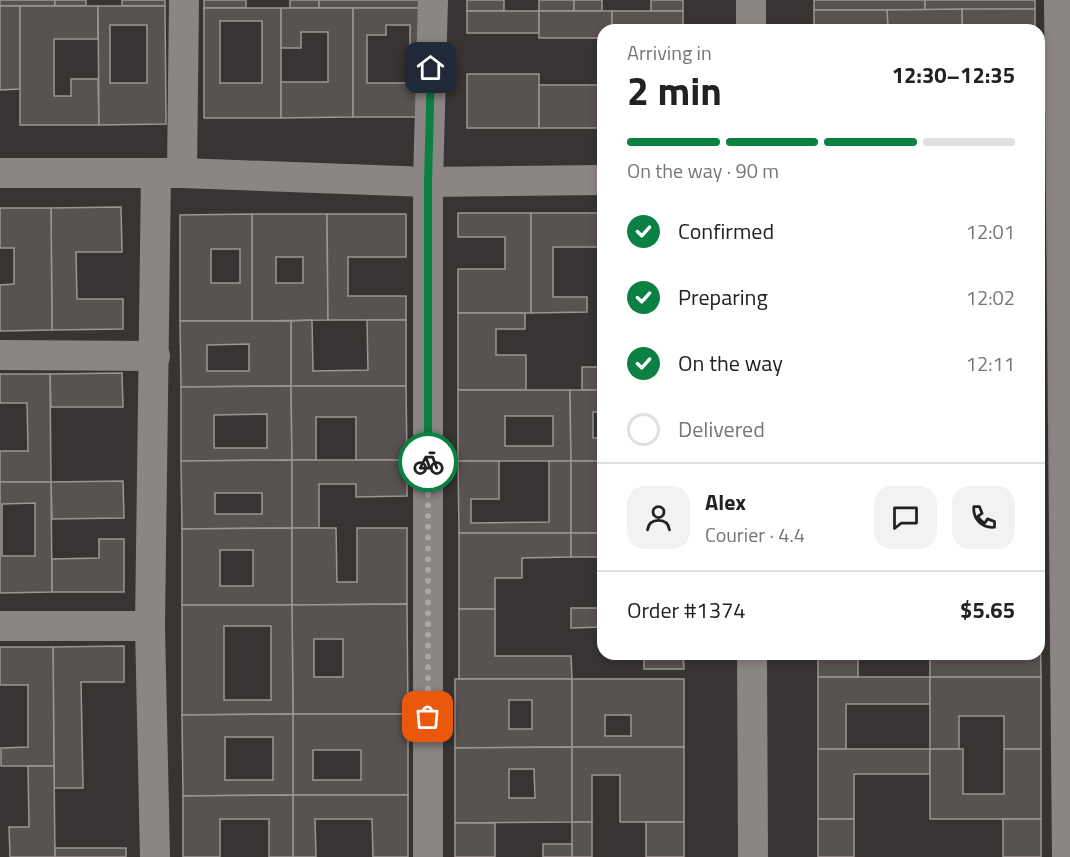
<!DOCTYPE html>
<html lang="en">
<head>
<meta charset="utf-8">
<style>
  :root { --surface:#fff; --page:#f2f2f2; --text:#222; --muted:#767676; --line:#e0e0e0; --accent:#0b8043 }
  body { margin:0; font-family:"Titillium Web",sans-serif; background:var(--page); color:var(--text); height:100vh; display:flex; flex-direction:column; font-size:22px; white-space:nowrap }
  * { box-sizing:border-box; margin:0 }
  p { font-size:20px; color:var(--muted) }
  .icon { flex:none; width:33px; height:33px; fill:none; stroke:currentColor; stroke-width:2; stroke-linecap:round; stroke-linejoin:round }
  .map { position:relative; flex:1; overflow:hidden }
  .sheet { position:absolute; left:597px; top:24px; width:448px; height:636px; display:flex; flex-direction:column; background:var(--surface); border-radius:18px; box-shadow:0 3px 9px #0003 }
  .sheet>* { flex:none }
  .pin { position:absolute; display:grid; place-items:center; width:51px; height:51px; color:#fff; margin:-26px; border-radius:12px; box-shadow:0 3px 9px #0006 }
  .courier { position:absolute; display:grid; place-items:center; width:60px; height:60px; margin:-30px; border:4px solid #0b8043; border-radius:50%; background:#fff; color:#222; box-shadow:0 2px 8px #0007 }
  .head em { font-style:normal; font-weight:700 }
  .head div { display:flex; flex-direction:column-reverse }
  .head { display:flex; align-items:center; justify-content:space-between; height:102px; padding:0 30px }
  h1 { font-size:39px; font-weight:700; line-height:45px }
  .bar { display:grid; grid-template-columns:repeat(4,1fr); gap:9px 6px; align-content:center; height:72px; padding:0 30px }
  .bar i { height:8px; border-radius:4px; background:var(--line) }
  .bar .current { background:var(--accent) }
  .bar p { grid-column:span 4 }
  .line { display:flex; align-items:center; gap:15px; padding:0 30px; border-top:2px solid var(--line) }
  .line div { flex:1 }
  .round { display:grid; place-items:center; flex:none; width:63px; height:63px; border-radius:18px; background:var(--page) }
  ol { padding:0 30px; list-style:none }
  li { display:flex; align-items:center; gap:18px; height:66px }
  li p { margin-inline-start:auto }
  li .icon { padding:6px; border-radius:50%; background:var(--accent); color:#fff; stroke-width:4 }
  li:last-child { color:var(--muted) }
  li i { width:33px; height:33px; border:3px solid var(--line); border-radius:50% }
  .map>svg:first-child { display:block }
  .building { fill:#585251; stroke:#9b9593; stroke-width:1.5; fill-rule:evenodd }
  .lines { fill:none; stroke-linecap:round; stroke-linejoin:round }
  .minor { stroke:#8b8584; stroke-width:30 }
  .done { stroke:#aba7a7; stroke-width:6; stroke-dasharray:0 10.8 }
  .route { stroke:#0b8043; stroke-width:8 }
</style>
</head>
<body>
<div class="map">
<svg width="1070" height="857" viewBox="0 0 1070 857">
  <rect width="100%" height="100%" fill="#393433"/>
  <g class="building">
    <rect x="0" y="0" width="55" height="6"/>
    <rect x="55" y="0" width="31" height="6"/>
    <rect x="122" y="0" width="43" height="6"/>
    <rect x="204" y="0" width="42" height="8"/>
    <rect x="290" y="0" width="29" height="8"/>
    <rect x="319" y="0" width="101" height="8"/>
    <rect x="467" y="0" width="37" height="11"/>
    <rect x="539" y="0" width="35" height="11"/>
    <rect x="574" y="0" width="28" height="11"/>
    <rect x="651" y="0" width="32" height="11"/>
    <rect x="814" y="0" width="111" height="10"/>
    <path d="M925,0H1035V9L925,10Z"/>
    <path d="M0,6H20V89L0,90Z"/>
    <path d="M20,6H98V39H54V96H71V79H98L99,125H20Z"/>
    <path d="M98,6H165L166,124L99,125ZM110,25H147V83H110Z"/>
    <path d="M204,8H281V118H204ZM220,21H262V83H220Z"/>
    <path d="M281,8H353V117L281,118V82H328V32H301V48H281Z"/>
    <path d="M353,8H420V117H353ZM386,25H410V83H367V35H386Z"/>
    <rect x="962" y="9" width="73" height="21"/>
    <path d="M962,9V30H888L887,10Z"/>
    <path d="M814,10H887L888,30H814Z"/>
    <rect x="467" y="11" width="72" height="22"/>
    <path d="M539,11H612V30H603V38H539Z"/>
    <path d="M612,11H683V30L612,27Z"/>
    <rect x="467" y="74" width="72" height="54"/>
    <rect x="539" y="85" width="64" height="43"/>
    <path d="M121,207L122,252H76L77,299H123V329L52,330L51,208Z"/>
    <path d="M0,208H51L52,330L0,331V285L14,284V248H0Z"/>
    <rect x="1040" y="208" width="1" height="105"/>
    <path d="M458,213H531V313H458V269H505V237H458Z"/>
    <path d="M531,213H603V247H553V297H587V312L531,313Z"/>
    <path d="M252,214H327L328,320L252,321ZM276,257H303V283H276Z"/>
    <path d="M252,214V321H180V215ZM211,249H240V283H211Z"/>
    <path d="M327,214H406V257H348V296H406V320H328Z"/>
    <path d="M458,313H525V329H496V355H526V390H458Z"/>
    <rect x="1040" y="313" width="1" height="71"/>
    <path d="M312,320L313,371L368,370L367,320H406V386H291V321Z"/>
    <path d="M180,321H291V386L181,387ZM249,344V371H207V345Z"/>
    <rect x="582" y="367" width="21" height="23"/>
    <path d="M122,373L123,407H51L50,374Z"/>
    <path d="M0,374H50L51,482H0V451H28L27,403H0Z"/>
    <rect x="1040" y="384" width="1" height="73"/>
    <path d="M291,386L292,460L181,461V387ZM267,414V448H214V415Z"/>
    <path d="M291,386H406L407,460H356V417H316V460H292Z"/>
    <path d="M458,390H570L571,461H458ZM505,416H553V446H505Z"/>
    <path d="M570,390H603V412H593V438H603V461H571Z"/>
    <rect x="1040" y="457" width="1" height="73"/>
    <path d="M292,460V528L182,529L181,461ZM215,493H262V514H215Z"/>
    <path d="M292,460H407V496L356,497V484H319V528H292Z"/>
    <path d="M458,461H499V499H471V523L549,522V461H571V533H459Z"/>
    <path d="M571,461H600L603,533H571Z"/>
    <path d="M123,481L124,518L52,519L51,482Z"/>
    <path d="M0,482H51L52,592L0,593ZM35,503V556H2V504Z"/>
    <path d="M292,528V605H182V529ZM220,550H253V586H220Z"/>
    <path d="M292,528H336L337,582H357V528H407V604L292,605Z"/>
    <rect x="1040" y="530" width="1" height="76"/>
    <path d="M459,533H571V557L522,558V578H495V609H459Z"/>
    <rect x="571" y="533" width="32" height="24"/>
    <path d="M99,539H124V592H52V559L99,558Z"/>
    <path d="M407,604L408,714H293L292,605ZM314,639H343V677H314Z"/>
    <path d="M182,605H292L293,714L182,715ZM224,626H271V700H224Z"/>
    <path d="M1040,606L1041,677H930V654H965V659H1000V654H1040Z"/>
    <path d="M571,608H603V627L571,628Z"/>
    <path d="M459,609H495V656H571L572,679H459Z"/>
    <path d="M124,646V682H81L83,788H54L53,647Z"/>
    <path d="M0,647H53L54,766H1V748L28,747V685H0Z"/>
    <path d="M644,654H683L684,669H644Z"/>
    <path d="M818,654L858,655V677H818Z"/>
    <path d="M818,677H930V704H846V749H818Z"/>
    <path d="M930,677H1041V749H1004V716H959V749H930Z"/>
    <path d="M455,679H572V747L455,748ZM509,700H532V729H509Z"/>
    <path d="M572,679H684V747H572ZM605,715H631V736H605Z"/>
    <path d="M293,714H408V795H293ZM313,750H361V780H313Z"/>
    <path d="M293,714V795L183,796L182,715ZM225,737H273V780H225Z"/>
    <path d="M572,747V822L455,823V748ZM509,769H534L535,798H509Z"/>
    <path d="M572,747H684V822H620V775H592V822H572Z"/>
    <path d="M818,749H930V774H854V819H818Z"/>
    <path d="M930,749H963V794H1004V749H1041V819H930Z"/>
    <path d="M28,766H54L55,857H10L9,827H29Z"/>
    <path d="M293,795H408V857H373L372,819H315L316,857H293Z"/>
    <path d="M293,795V857H269V819H220V857H183V796Z"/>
    <rect x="818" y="819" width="36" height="38"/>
    <rect x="1003" y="819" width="38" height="38"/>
    <rect x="572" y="822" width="20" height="35"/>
    <rect x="646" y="822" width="38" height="35"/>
    <rect x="455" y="823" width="40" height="34"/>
    <rect x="543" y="844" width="29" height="13"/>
    <rect x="55" y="848" width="71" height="9"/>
  </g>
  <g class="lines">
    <g class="minor">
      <path d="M1059,0L1067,857"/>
      <path d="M751,30V0"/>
      <path d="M0,173H182L428,182L603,180"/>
      <path d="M182,173L184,0"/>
      <path d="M0,355L155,356"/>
      <path d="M0,626H150"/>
      <path d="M752,654L753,857"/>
      <path d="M155,857L150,626L156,173"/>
      <path d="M428,857V182L433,0"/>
    </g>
  </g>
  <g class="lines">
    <path class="done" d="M428,462V717"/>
    <path class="route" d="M428,462V182L431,68"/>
  </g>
</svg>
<div class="pin" style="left:428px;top:717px;background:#ea580c"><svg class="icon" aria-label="bag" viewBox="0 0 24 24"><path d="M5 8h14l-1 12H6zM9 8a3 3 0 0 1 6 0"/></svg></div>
<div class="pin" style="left:431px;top:68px;background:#1f2937"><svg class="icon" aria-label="home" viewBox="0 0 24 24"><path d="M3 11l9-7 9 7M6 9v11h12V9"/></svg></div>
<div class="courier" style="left:428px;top:462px"><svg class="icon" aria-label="bike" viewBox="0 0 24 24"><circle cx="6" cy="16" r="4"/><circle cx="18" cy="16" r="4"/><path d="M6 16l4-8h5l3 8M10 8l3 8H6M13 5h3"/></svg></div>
<section class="sheet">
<div class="head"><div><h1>2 min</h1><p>Arriving in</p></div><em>12:30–12:35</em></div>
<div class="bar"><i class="current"></i><i class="current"></i><i class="current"></i><i></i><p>On the way · 90 m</p></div>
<ol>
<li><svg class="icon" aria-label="check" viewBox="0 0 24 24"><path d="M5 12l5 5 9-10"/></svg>Confirmed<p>12:01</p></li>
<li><svg class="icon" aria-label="check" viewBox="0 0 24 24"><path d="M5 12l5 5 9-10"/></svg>Preparing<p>12:02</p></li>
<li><svg class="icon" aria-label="check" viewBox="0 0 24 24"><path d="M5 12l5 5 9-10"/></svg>On the way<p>12:11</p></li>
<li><i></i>Delivered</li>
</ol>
<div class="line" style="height:108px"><a class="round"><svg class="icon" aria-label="person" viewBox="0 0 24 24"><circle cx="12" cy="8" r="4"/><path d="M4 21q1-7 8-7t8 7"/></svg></a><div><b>Alex</b><p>Courier · 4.4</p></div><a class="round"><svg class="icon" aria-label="chat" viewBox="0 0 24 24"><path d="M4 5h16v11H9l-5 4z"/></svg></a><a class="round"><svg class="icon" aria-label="phone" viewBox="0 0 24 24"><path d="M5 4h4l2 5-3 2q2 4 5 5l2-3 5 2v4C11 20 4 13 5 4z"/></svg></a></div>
<div class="line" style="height:78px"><div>Order #1374</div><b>$5.65</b></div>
</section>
</div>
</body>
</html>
